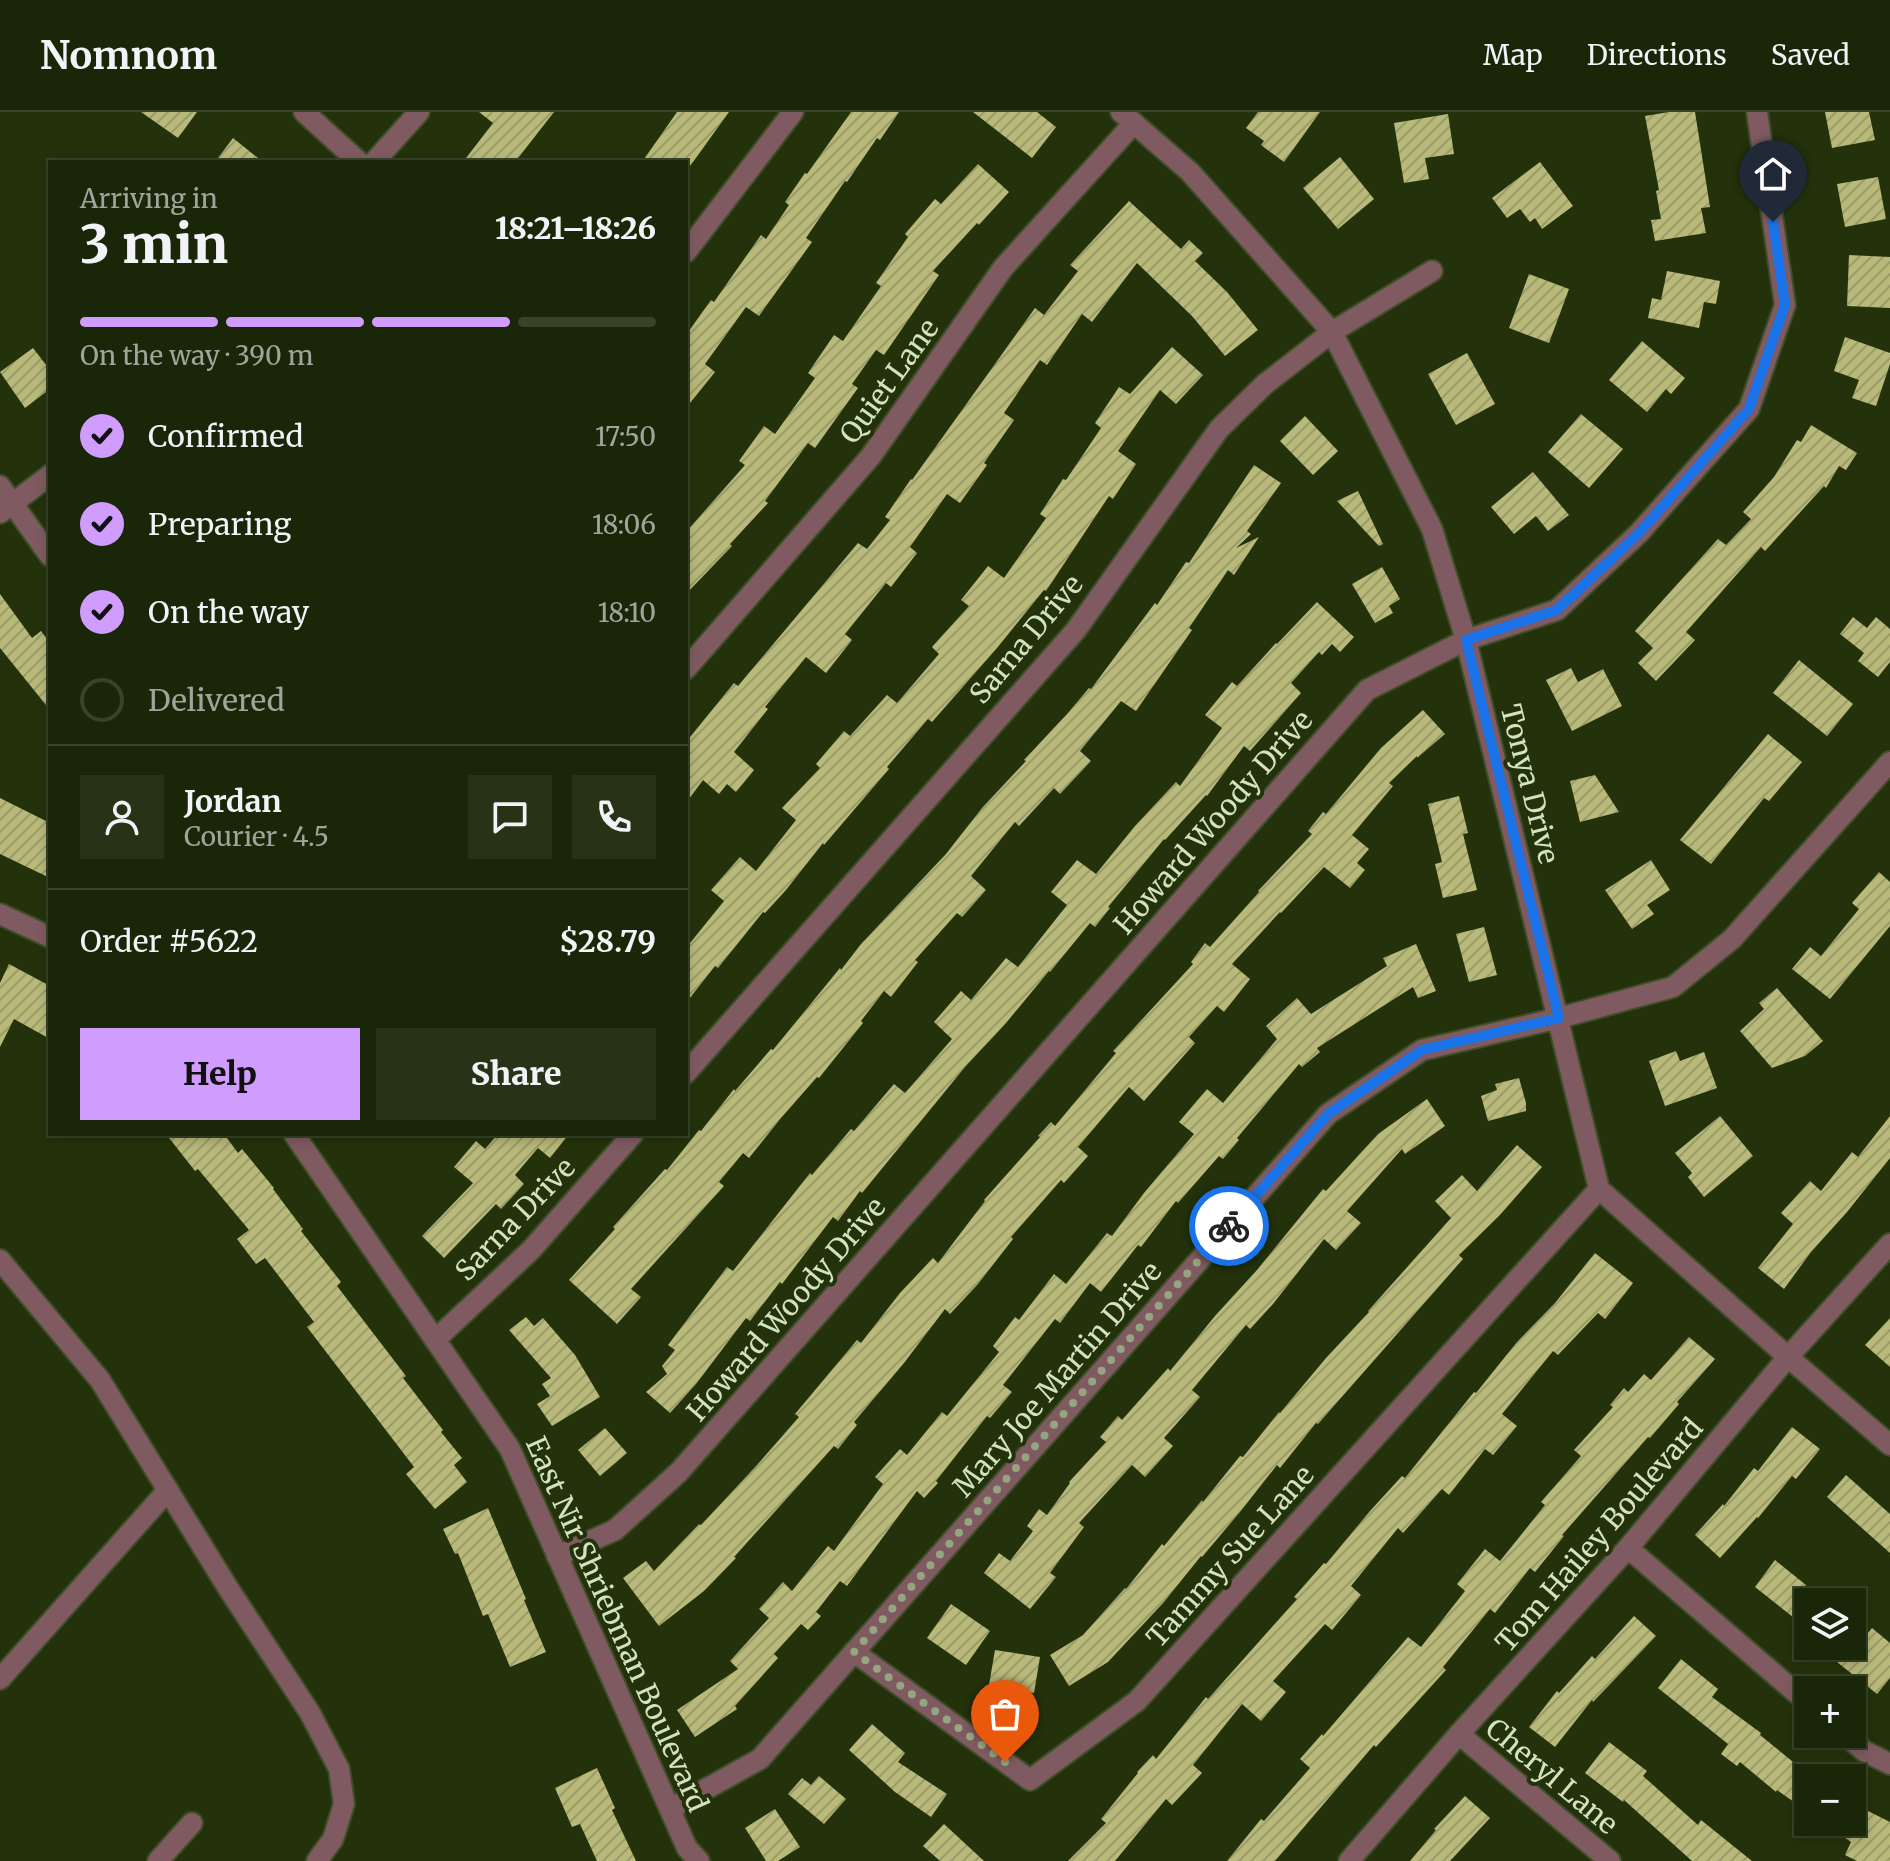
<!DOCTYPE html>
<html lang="en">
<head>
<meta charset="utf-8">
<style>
  :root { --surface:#1a2608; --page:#273216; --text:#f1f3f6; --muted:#9fa59c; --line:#384329; --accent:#d09dfe }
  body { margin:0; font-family:Merriweather,serif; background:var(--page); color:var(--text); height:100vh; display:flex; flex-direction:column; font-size:30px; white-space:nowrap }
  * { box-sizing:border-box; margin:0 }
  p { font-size:26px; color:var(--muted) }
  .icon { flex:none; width:44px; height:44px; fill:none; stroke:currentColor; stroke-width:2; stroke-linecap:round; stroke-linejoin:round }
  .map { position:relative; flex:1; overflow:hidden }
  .side { position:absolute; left:48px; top:48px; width:640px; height:976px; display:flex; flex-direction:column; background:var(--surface); border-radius:0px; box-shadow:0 4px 12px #0003,0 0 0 2px var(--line) }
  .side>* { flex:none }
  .buttons { position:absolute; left:1794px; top:1476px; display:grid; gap:16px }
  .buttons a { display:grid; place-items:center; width:72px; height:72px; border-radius:0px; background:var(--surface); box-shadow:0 4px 12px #0003,0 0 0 2px var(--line); font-size:40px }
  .pin { position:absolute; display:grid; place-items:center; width:68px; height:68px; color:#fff; margin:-82px -34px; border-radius:50% 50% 50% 0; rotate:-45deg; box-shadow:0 0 8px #0007 }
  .pin .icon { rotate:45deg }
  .courier { position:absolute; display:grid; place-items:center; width:80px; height:80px; margin:-40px; border:6px solid #1a73e8; border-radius:50%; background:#fff; color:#222; box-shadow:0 2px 10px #0007 }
  .overview em { font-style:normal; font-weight:800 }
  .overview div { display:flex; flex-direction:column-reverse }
  .overview { display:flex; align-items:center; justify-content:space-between; height:136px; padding:0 32px }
  h1 { font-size:52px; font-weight:800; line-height:60px }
  .bar { display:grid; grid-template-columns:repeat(4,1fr); gap:12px 8px; align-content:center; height:96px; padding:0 32px }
  .bar i { height:10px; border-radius:6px; background:var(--line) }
  .bar .selected { background:var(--accent) }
  .bar p { grid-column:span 4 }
  .line { display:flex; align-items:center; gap:20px; padding:0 32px; border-top:2px solid var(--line) }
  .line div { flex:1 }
  .round { display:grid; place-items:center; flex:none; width:84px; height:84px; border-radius:0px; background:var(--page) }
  ol { padding:0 32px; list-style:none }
  li { display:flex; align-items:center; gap:24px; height:88px }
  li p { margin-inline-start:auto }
  li .icon { padding:8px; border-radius:50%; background:var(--accent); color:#111; stroke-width:4 }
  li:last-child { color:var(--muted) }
  li i { width:44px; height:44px; border:4px solid var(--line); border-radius:50% }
  .cta { display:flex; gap:16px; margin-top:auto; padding:16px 32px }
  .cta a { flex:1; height:92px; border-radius:0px; background:var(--accent); color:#111; font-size:32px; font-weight:800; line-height:92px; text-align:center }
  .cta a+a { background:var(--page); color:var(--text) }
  header { display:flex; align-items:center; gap:48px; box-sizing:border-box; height:112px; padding:0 40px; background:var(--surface); border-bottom:2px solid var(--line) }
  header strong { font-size:38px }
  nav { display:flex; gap:44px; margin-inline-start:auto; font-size:28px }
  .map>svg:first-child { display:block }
  .building { fill:url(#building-hatch) }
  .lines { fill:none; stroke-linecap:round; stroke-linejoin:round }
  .street-casing { stroke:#3f4e28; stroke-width:24 }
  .street { stroke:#7f5b61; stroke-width:20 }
  .done { stroke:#95a57f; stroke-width:8; stroke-dasharray:0 14.4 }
  .route { stroke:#1a73e8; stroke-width:10 }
  .labels { text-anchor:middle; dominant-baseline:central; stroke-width:8; stroke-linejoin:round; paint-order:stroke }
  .street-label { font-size:28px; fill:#d2e3be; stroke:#23320b }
</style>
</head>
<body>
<header>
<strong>Nomnom</strong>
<nav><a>Map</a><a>Directions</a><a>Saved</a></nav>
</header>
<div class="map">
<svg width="1890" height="1749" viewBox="0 0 1890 1749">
  <defs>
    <pattern id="building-hatch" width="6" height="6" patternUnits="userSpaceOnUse" patternTransform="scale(2)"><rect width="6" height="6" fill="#b9b979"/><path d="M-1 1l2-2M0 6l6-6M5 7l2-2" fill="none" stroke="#9a9c69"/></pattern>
  </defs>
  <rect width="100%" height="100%" fill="#23320b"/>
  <g class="building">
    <path d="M141,0H197L178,26Z"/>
    <path d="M479,0H554L515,50H463L493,11Z"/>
    <path d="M677,0H729L688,57L686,55V50H642Z"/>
    <path d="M851,0H899L880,28L877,26L847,70L845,69L806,126L812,130L759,204L746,195L705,252L715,260L686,296V223L711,188L714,190L761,123L766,127L789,93L785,90L805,61L807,62Z"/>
    <path d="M973,0H1037L1056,15L1032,46Z"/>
    <path d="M1258,0H1320L1284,50L1261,33L1264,29L1246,16Z"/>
    <path d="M1669,0H1695L1710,95L1701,96L1706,121L1655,129L1651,108L1661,107L1656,79L1659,78L1645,4Z"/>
    <path d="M1825,0H1869L1875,28L1832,36Z"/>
    <path d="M1448,2L1454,42L1425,46L1429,67L1404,71L1394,11Z"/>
    <path d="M233,26L263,50H215Z"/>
    <path d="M1340,45L1374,87L1338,117L1303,76Z"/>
    <path d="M1540,50L1573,94L1542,117L1535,106L1530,110L1520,97L1507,106L1492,86Z"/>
    <path d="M978,52L1009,80L979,113L977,111L933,159L939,163L884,243L876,238L852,272L858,276L815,336L808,331L765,389L768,391L730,432L732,434L686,482V420L745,353L739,349L764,314L775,322L815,266L808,261L834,223L843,229L881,174L876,171L908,125L905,122L935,87L941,92Z"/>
    <path d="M1878,65L1886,107L1845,115L1837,72Z"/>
    <path d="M1129,89L1181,137L1189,128L1203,141L1195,149L1227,180L1258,218L1225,244L1192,204L1137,151L1092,210L1082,202L1047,253L1040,248L1004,301L1014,308L984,351L987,353L960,391L947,382L910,435L917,441L891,475L886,471L845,522L852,528L826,561L806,545L765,595L768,597L734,640L754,658L736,680L727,672L719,682L703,668L686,691V630L734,571L738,574L858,431L867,437L890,408L885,405L911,367L912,368L1035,196L1044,203L1078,159L1070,153Z"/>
    <path d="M1849,143L1890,145V196L1847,194Z"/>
    <path d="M1667,159L1720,169L1716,192L1704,190L1699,216L1648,206L1652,186L1661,188Z"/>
    <path d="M1529,162L1569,177L1549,231L1509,216Z"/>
    <path d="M1845,225L1890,241V252L1876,294L1852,286L1859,268L1834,259Z"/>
    <path d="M1642,229L1685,266L1671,282L1666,277L1647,300L1609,268Z"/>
    <path d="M1172,235L1203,263L1176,292L1160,278L1118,339L1136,352L1113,387L1109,384L1046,479L1044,478L997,536L932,610L928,607L887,655L889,657L853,699L824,733L823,731L786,778L765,801L763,800L718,856L715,854L686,891V836L724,789L711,778L740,745L756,759L796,708L782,696L820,656L816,652L844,619L850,624L887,583L897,591L939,542L932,535L969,494L961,488L988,454L1004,466L1046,406L1040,402L1063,367L1066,368L1101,316L1095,311L1119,275L1130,282Z"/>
    <path d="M33,236L50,258V277L25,296L0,260Z"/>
    <path d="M1467,241L1495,292L1456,313L1428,262Z"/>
    <path d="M1581,302L1623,337L1589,376L1548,340Z"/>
    <path d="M1305,304L1338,339L1313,363L1280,329Z"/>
    <path d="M1811,313L1857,341L1846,358L1839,354L1826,376L1824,374L1765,439L1761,435L1686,520L1695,528L1656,569L1638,551L1653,536L1635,519L1718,427L1726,433L1751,407L1743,400L1774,365L1797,328L1801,330Z"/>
    <path d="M1254,353L1281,371L1247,419L1251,422L1236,436L1259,425L1234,463L1228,458L1189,516L1192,518L1136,599L1121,589L1080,639L1091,649L1060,682L1054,676L1019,714L1015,710L971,764L986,778L962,805L957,801L915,848L918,850L891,885L884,879L861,909L863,911L819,966L817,965L781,1006L749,1046L743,1041L719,1070L724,1074L631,1177L641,1185L617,1212L569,1168L615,1117L613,1115L665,1057L667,1058L699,1018L701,1019L734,977L735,979L771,937L773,938L840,856L841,858L861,832L946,742L982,696L1026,649L1024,648L1067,602L1089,576L1091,577L1155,491L1157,493L1186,450L1189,451Z"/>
    <path d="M1533,360L1569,403L1548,419L1536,404L1514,422L1491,395Z"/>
    <path d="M1358,379L1383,432L1379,434L1337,389Z"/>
    <path d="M1382,455L1400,487L1389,494L1393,501L1375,511L1352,472Z"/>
    <path d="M0,482L32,526L41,519L50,531V598L0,536Z"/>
    <path d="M1317,490L1354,525L1340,540L1332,532L1322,543L1319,540L1291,571L1301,581L1250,639L1244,634L1207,684L1206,683L1165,728L1164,727L1108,795L1110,796L1095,815L1090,811L1050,860L1049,859L1006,911L965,955L862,1081L860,1079L838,1109L833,1105L782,1172L780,1170L750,1209L746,1206L696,1272L670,1301L646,1280L667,1262L662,1254L675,1238L668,1233L727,1155L733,1159L810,1061L812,1063L851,1017L854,1019L894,972L905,981L952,927L934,910L961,879L971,888L1006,846L1018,855L1067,793L1051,780L1077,748L1096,762L1135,714L1176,670L1180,674L1222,616L1205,603L1232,570L1237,574L1276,531L1277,532Z"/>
    <path d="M1853,505L1867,516L1876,505L1890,517V550L1878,565L1858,549L1864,541L1840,522Z"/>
    <path d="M1799,548L1853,592L1827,624L1773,581Z"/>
    <path d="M1571,556L1578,570L1603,557L1622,594L1572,619L1546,568Z"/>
    <path d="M1423,598L1445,622L1417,646V644L1389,671L1393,674L1352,723L1369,737L1357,751L1365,758L1350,776L1324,755L1281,801L1280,800L1232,852L1250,867L1224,900L1217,894L1189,925L1195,931L1144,989L1129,975L1078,1035L1088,1044L1064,1071L1061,1068L1011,1125L1013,1127L978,1172L950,1202L945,1197L904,1251L854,1310L857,1313L838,1337L834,1334L734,1445L736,1446L704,1479L659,1514L623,1466L646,1449L654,1459L699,1412L701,1413L757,1353L799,1305L795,1302L857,1228L861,1231L900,1181L933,1146L938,1151L985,1089L984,1088L1040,1025L1038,1024L1051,1010L1055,1014L1116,941L1113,939L1193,852L1191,850L1205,831L1210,835L1259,780L1258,779L1312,722L1308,719L1323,700L1326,702L1381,636Z"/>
    <path d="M1768,622L1802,650L1769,689L1764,686L1711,752L1680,728Z"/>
    <path d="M1595,663L1619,700L1580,710L1570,669Z"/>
    <path d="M1459,684L1468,721L1463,722L1477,778L1443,786L1435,752L1442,750L1428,692Z"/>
    <path d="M0,686L50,711V766L0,742Z"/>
    <path d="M1651,748L1670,778L1647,793L1654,802L1632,817L1605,778Z"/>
    <path d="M1879,760L1890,770V814L1830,887L1792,857L1810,835L1821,844L1859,797L1852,791Z"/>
    <path d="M1484,815L1497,863L1469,870L1456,822Z"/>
    <path d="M1416,832L1436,879L1418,886L1413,875L1317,936L1320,940L1302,955L1299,952L1237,1026L1239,1028L1223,1047L1219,1044L1178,1091L1176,1089L1141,1135L1138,1133L1101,1180L1090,1171L1060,1211L1055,1207L1003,1273L1012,1280L990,1306L987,1304L936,1369L938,1371L924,1386L917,1379L847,1474L840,1469L816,1500L821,1504L808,1518L801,1512L774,1542L778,1546L735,1594L737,1597L695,1625L677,1598L738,1557L730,1549L769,1506L759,1497L783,1470L792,1479L828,1434L834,1439L883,1372L875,1365L900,1337L907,1343L942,1300L947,1304L999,1240L993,1234L1015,1205L1019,1208L1054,1162L1066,1172L1107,1121L1112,1124L1144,1081L1194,1022L1179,1010L1207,977L1223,991L1277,927L1266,914L1297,886L1311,902L1387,854L1383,846Z"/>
    <path d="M9,852L50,874V927L14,907L0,935V871Z"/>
    <path d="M1777,876L1823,929L1805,944L1772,956L1740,919L1764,897L1759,891Z"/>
    <path d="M1676,939L1680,949L1704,940L1717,976L1665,994L1649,949Z"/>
    <path d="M1519,966L1526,991V999L1488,1009L1481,984L1497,978L1495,972Z"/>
    <path d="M1427,987L1445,1014L1405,1042L1402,1037L1347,1099L1361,1111L1336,1138L1324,1127L1273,1192L1250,1217L1246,1213L1192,1278L1200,1285L1164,1326L1173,1334L1145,1365L1132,1353L1079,1411L1084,1415L1050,1461L1056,1465L1030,1497L984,1461L999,1441L1010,1449L1033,1419L1027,1414L1039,1397L1047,1403L1070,1371L1069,1370L1106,1330L1100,1325L1118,1304L1122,1308L1168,1256L1170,1259L1215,1204L1257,1158L1323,1077L1326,1079L1378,1022Z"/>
    <path d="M1720,1004L1753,1044L1704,1085L1688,1065L1692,1061L1675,1041Z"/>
    <path d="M1890,1004V1046L1847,1100L1811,1140L1784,1177L1758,1156L1793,1112L1781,1101L1810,1069L1821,1079L1852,1040L1858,1045Z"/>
    <path d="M166,1022H224L238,1041L242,1037L274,1076L273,1077L303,1117L301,1119L341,1170L337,1174L406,1264L403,1266L443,1318L441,1320L462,1346L454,1353L467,1370L435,1397L406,1362L414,1355L307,1215L314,1210L265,1146L256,1152L237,1127L249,1118L198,1057L195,1059Z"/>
    <path d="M498,1022H569L550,1046L538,1036L515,1063L524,1072L501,1097L496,1092L444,1146L422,1124L473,1071L454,1055L476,1029L485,1037Z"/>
    <path d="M1517,1033L1542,1055L1499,1104L1459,1143L1463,1147L1318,1312L1316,1311L1280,1356L1277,1353L1240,1400L1202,1445L1201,1444L1164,1490L1108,1550L1069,1574L1050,1543L1083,1523L1125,1476L1126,1477L1162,1432L1164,1434L1202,1388L1203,1390L1240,1344L1243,1345L1279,1300L1280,1301L1326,1246L1369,1200L1368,1199L1451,1106L1435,1089L1462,1063L1477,1079Z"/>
    <path d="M1595,1141L1633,1171L1605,1207L1598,1201L1558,1243L1553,1239L1502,1302L1517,1314L1493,1343L1485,1337L1449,1383L1442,1377L1403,1421L1398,1416L1351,1474L1361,1483L1332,1518L1325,1512L1273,1569L1286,1580L1261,1609L1242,1592L1193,1653L1202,1661L1172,1693L1166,1687L1115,1749H1068L1106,1711L1101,1707L1138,1661L1137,1660L1153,1643L1156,1647L1206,1585L1208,1587L1297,1487L1294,1485L1324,1451L1326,1452L1370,1399L1402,1364L1405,1366L1474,1280L1476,1281L1517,1230L1555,1191Z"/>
    <path d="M526,1205L534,1214L543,1206L575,1243L600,1285L552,1314L537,1292L550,1284L542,1272L551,1266L509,1218Z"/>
    <path d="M1890,1206V1255L1865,1233Z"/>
    <path d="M1689,1225L1715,1247L1677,1290L1679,1292L1650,1326L1648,1325L1562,1423L1564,1424L1535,1460L1530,1456L1495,1501L1490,1497L1443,1555L1446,1558L1376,1635L1374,1633L1275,1749H1227L1261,1707L1264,1709L1310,1656L1300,1647L1322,1622L1323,1624L1408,1525L1421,1535L1465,1479L1457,1472L1485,1437L1500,1449L1545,1393L1541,1390L1581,1344L1574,1338L1613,1295L1610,1293L1624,1276L1628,1280L1644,1262L1651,1268Z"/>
    <path d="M1792,1315L1820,1337L1796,1367L1792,1364L1758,1406L1757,1405L1720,1446L1695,1423L1723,1392L1724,1394L1754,1356L1758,1359Z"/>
    <path d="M605,1316L627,1341L600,1364L578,1338Z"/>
    <path d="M1846,1363L1890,1402V1441L1827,1385Z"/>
    <path d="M488,1396L526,1487L524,1488L546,1540L510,1555L488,1502L483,1504L458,1441L455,1442L443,1417Z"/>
    <path d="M1775,1448L1806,1473L1803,1477L1808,1481V1517L1755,1475Z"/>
    <path d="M951,1492L990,1519L966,1553L927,1526Z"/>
    <path d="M1634,1504L1656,1524L1593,1590L1592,1588L1555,1635L1529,1615L1557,1579L1559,1581L1592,1544L1595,1547Z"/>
    <path d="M1872,1516L1890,1531V1566L1877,1582L1817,1534H1857Z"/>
    <path d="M995,1538L1040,1545L1034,1581L989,1573Z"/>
    <path d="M1681,1547L1718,1577L1712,1585L1761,1621L1760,1623L1808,1662V1700L1777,1678L1776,1680L1740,1650L1737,1654L1721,1642L1728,1632L1658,1576Z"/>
    <path d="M872,1612L905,1641L898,1650L947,1682L931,1705L895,1680L849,1638Z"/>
    <path d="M1609,1630L1647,1659L1643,1664L1698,1713L1701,1708L1752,1749H1692L1624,1688L1623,1690L1585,1661Z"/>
    <path d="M597,1656L615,1696L612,1698L636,1749H597L580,1712L572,1715L555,1676Z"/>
    <path d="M819,1664L846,1687L824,1712L788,1682L802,1666L811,1673Z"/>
    <path d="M1465,1684L1490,1706L1450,1749H1410L1436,1718L1434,1717Z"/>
    <path d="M1852,1692L1866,1702L1868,1699L1890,1710V1749H1857L1845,1743L1851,1730L1823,1710H1852Z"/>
    <path d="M775,1697L800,1735L778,1749H766L745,1716Z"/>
    <path d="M944,1712L984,1749H940L923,1734Z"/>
  </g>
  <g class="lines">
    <g class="street-casing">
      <g id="street">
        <path d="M304,0L359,50"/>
        <path d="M1121,0L1190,60L1332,220L1432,417L1466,528L1599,1077L1788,1245L1890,1333"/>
        <path d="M374,50L419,0"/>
        <path d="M686,140L793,0"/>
        <path d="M0,374L50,444"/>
        <path d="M0,401L50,363"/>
        <path d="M686,557L871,344L1003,156L1134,11"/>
        <path d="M0,802L50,825"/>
        <path d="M686,961L1076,518L1219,317L1265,272L1332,220L1432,159"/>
        <path d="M294,1022L510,1337L687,1736L699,1749"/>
        <path d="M0,1148L100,1268L228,1476L310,1601L339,1657L344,1692L333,1727L317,1749"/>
        <path d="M435,1228L531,1138L633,1022"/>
        <path d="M1628,1436L1808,1591"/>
        <path d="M557,1444L615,1418L679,1360L1367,578L1466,528L1557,498L1639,421L1749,297L1785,193L1757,0"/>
        <path d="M854,1540L1030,1668L1137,1589L1599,1077"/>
        <path d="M0,1567L168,1378"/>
        <path d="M1459,1622L1610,1749"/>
        <path d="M1844,1622L1864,1639L1890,1652"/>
        <path d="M670,1697L760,1647L1328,1002L1422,938L1559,906L1673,875L1732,827L1890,650"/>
        <path d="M158,1749L192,1711"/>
        <path d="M1349,1749L1459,1622L1628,1436L1788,1245L1890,1132"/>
      </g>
    </g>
    <use href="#street" class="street"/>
  </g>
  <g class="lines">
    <path class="done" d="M1005,1650L854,1540L1229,1114"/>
    <path class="route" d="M1229,1114L1328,1002L1422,938L1559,906L1466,528L1557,498L1639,421L1749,297L1785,193L1773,110"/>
  </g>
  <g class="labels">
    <g class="street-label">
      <text transform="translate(889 269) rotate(-54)">Quiet Lane</text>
      <text transform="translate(1026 527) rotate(-50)">Sarna Drive</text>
      <text transform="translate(1530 672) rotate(76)">Tonya Drive</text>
      <text transform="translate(1213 710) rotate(-49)">Howard Woody Drive</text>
      <text transform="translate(515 1107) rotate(-46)">Sarna Drive</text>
      <text transform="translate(786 1197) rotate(-49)">Howard Woody Drive</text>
      <text transform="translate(1057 1267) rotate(-49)">Mary Joe Martin Drive</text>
      <text transform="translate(1599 1423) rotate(-49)">Tom Hailey Boulevard</text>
      <text transform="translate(1230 1444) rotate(-48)">Tammy Sue Lane</text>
      <text transform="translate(617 1512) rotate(66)">East Nir Shriebman Boulevard</text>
      <text transform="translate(1552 1664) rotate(40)">Cheryl Lane</text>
    </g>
  </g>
</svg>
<div class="buttons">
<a><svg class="icon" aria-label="layers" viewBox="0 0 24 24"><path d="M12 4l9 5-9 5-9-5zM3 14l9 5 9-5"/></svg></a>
<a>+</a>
<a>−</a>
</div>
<div class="pin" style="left:1005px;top:1650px;background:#ea580c"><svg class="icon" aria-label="bag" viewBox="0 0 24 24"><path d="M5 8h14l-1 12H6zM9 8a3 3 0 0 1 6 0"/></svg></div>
<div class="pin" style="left:1773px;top:110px;background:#1f2937"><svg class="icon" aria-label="home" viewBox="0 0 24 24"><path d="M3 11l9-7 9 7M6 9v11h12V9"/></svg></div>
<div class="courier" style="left:1229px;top:1114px"><svg class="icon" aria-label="bike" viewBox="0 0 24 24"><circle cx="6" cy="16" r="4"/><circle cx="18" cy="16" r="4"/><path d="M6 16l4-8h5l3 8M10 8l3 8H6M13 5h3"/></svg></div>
<section class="side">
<div class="overview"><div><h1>3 min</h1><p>Arriving in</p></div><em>18:21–18:26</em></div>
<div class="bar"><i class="selected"></i><i class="selected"></i><i class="selected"></i><i></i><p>On the way · 390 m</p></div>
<ol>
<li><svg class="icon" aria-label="check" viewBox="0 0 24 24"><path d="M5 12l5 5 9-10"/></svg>Confirmed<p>17:50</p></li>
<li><svg class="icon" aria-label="check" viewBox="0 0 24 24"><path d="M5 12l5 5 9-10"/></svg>Preparing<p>18:06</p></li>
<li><svg class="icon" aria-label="check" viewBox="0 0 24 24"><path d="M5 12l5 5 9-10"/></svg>On the way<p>18:10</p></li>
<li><i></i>Delivered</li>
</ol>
<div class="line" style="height:144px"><a class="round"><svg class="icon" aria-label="person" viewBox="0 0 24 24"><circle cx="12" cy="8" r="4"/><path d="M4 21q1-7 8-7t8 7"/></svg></a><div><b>Jordan</b><p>Courier · 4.5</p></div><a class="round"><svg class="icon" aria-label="chat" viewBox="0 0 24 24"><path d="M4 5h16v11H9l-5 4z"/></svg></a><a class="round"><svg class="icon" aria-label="phone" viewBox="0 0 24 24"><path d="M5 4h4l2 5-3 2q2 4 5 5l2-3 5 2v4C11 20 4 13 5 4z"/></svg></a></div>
<div class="line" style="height:104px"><div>Order #5622</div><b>$28.79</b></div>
<div class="cta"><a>Help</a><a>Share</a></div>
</section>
</div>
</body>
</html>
